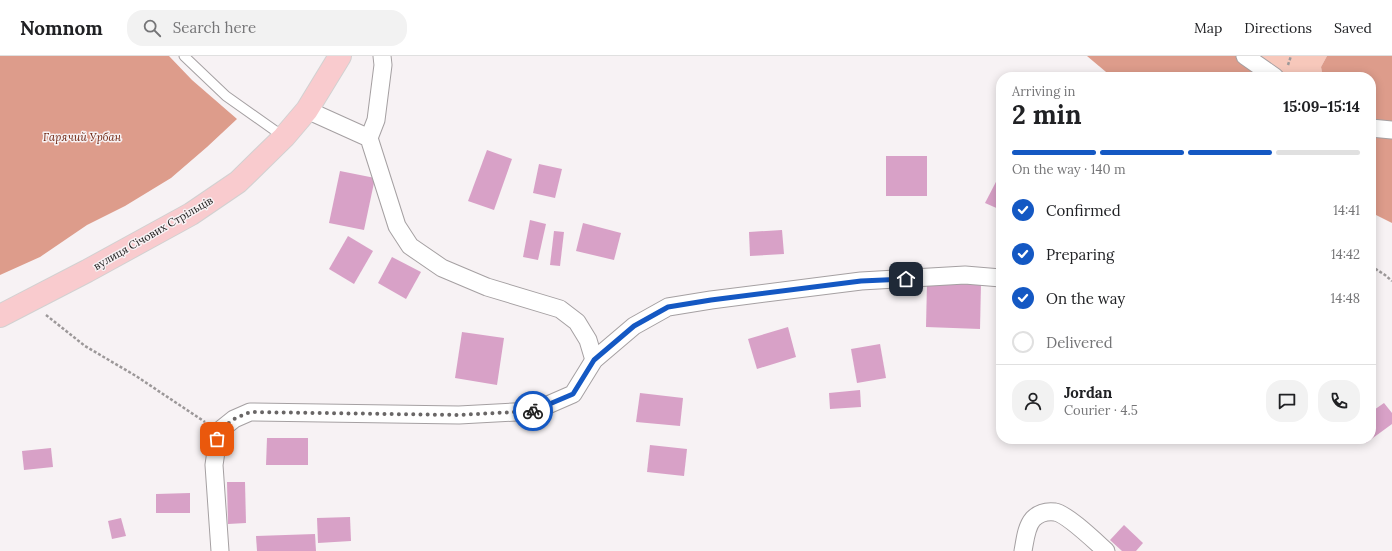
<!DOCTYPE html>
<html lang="en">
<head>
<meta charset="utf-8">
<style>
  :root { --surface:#fff; --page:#f2f2f2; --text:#202124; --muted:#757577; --line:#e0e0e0; --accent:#1458c3 }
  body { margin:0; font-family:Lora,serif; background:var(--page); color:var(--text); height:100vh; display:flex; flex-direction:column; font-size:15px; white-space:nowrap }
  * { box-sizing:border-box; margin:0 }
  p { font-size:13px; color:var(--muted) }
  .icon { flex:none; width:22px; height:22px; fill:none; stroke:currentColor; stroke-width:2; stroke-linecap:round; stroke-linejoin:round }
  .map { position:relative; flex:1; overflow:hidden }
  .details { position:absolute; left:996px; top:16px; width:380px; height:372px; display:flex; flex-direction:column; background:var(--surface); border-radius:16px; box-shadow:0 2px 10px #0003 }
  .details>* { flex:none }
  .pin { position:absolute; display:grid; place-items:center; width:34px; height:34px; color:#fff; margin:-17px; border-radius:8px; box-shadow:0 2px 6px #0006 }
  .courier { position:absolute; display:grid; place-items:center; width:40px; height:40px; margin:-20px; border:3px solid #1458c3; border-radius:50%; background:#fff; color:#222; box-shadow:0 1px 5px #0007 }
  .headline em { font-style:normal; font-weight:800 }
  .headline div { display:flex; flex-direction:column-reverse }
  .headline { display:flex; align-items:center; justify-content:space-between; height:68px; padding:0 16px }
  h1 { font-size:26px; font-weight:800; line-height:30px }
  .bar { display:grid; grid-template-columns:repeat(4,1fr); gap:6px 4px; align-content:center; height:48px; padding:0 16px }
  .bar i { height:5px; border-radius:3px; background:var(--line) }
  .bar .current { background:var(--accent) }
  .bar p { grid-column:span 4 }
  .line { display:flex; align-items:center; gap:10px; padding:0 16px; border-top:1px solid var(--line) }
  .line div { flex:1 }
  .round { display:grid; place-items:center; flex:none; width:42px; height:42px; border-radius:16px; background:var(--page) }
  ol { padding:0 16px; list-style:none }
  li { display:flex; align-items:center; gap:12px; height:44px }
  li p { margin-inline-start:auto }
  li .icon { padding:4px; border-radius:50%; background:var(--accent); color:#fff; stroke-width:4 }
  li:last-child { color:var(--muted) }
  li i { width:22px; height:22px; border:2px solid var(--line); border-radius:50% }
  header { display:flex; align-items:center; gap:24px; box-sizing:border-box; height:56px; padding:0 20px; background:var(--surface); border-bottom:1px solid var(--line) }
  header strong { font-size:19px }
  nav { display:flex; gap:22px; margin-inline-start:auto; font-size:14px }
  .search { width:280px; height:36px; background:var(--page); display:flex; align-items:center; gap:10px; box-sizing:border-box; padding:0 14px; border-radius:16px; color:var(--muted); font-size:15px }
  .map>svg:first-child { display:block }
  .green { fill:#f7c8bb }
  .forest { fill:#dd9c8b }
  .building { fill:#d8a1c7 }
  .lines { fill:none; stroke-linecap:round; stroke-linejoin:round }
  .lane-casing { stroke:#a5a0a2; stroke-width:11 }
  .street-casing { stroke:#a5a0a2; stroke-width:19 }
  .primary-casing { stroke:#d2d1d1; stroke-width:24 }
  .path { stroke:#9c9899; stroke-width:2.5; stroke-dasharray:3 2; stroke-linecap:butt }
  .lane { stroke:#fff; stroke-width:9 }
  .street { stroke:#fff; stroke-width:17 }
  .primary { stroke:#f9cbce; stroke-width:22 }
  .done { stroke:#696666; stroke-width:4; stroke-dasharray:0 7.2 }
  .route { stroke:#1458c3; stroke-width:5 }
  .labels { text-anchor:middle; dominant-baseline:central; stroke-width:3; stroke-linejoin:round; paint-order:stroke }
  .park-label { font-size:11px; font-style:italic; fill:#6b1f0a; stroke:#f7f2f4 }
  .street-label { font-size:11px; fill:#1c1a1a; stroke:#f7f2f4 }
</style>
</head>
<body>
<header>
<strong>Nomnom</strong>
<div class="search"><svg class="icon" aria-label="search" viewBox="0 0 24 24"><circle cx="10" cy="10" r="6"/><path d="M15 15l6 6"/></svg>Search here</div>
<nav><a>Map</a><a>Directions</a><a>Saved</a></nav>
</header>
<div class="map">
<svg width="1392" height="495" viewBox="0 0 1392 495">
  <rect width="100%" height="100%" fill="#f7f2f4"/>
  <path class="green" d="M1256,0H1327L1321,11L1323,21H1262Z"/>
  <g class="forest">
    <path d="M0,0H169L192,24L237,63L207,91L171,122L125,150L87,169L40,201L0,219Z"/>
    <path d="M1087,0H1256L1262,21H1112Z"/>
    <path d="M1327,0H1392V167L1376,159L1371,153V21H1323L1321,11Z"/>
  </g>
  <g class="building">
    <path d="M487,94L512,103L494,154L468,145Z"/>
    <rect x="886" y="100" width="41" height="40"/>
    <path d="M539,108L562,113L555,142L533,137Z"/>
    <path d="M340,115L375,122L364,174L329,167Z"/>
    <path d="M998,122L1001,124V154L985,147Z"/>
    <path d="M530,164L546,168L538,204L523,201Z"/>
    <path d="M583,167L621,177L614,204L576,195Z"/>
    <path d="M782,174L784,198L750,200L749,176Z"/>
    <path d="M554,175L564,176L560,210L550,209Z"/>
    <path d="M348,180L373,195L354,228L329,213Z"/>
    <path d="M392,201L421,216L406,243L378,227Z"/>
    <path d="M927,226L981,227L980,273L926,271Z"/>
    <path d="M788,271L796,301L757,313L748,283Z"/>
    <path d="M462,276L504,282L497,329L455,322Z"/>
    <path d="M880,288L886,322L857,327L851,293Z"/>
    <path d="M860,334L861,351L830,353L829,337Z"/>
    <path d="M640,337L683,342L680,370L636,366Z"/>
    <path d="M1384,347L1392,357V368L1366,387L1363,383H1371V356Z"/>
    <path d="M267,382H308V409H266Z"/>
    <path d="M650,389L687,393L684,420L647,416Z"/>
    <path d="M51,392L53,411L24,414L22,395Z"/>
    <path d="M227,426H245L246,467L228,468Z"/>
    <path d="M190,437V457H156V438Z"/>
    <path d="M350,461L351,485L318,487L317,462Z"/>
    <path d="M121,462L126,480L112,483L108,465Z"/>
    <path d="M1124,469L1143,487L1136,495H1122L1110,484Z"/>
    <path d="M315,478L316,495H257L256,480Z"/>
  </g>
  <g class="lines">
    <g class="lane-casing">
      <path id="lane" d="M184,0L226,40L284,81"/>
    </g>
    <g class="street-casing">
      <g id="street">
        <path d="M1245,0L1275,21"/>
        <path d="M307,54L369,82L397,170L410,190L442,212L487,231L560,253L577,266L588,284L594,304"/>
        <path d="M1371,72L1392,74"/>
        <path d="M369,82L376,64L383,9L382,0"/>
        <path d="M220,495L214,409L219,375L234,363L250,356L459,359L534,355L573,338L594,304L634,270L668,251L711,244L861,225L965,219L1001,222"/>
        <path d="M1023,495C1025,485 1026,471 1033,463C1039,457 1047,455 1055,456C1067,458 1096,486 1106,495"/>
      </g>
    </g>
    <g class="primary-casing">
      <path id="primary" d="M0,260L87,215L191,158L238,126L284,81L307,54L340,0"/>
    </g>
    <g class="path">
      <path d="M1288,9L1291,0"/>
      <path d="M1371,210L1385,219L1392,225"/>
      <path d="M46,259L85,290L136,320L205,366"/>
    </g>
    <use href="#lane" class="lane"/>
    <use href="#street" class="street"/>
    <use href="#primary" class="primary"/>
  </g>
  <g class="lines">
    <path class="done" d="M217,383L218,375L234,363L250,356L459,359L533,355"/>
    <path class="route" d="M533,355L573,338L594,304L634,270L668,251L711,244L861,225L906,223"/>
  </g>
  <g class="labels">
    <g class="park-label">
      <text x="82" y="81">Гарячий Урбан</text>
    </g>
    <g class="street-label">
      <text transform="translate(153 177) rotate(-30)">вулиця Січових Стрільців</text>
    </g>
  </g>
</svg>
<div class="pin" style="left:217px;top:383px;background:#ea580c"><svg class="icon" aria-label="bag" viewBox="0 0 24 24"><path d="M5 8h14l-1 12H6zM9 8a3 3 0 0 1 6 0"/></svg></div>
<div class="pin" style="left:906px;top:223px;background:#1f2937"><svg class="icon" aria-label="home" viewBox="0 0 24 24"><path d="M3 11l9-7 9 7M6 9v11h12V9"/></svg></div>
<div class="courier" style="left:533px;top:355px"><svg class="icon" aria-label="bike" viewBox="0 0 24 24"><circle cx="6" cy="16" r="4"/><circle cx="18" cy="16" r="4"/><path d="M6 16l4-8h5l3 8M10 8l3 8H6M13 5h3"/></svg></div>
<section class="details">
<div class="headline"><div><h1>2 min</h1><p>Arriving in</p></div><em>15:09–15:14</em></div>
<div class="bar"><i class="current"></i><i class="current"></i><i class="current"></i><i></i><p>On the way · 140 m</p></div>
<ol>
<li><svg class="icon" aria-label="check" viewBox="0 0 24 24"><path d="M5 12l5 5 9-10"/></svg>Confirmed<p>14:41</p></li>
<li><svg class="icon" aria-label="check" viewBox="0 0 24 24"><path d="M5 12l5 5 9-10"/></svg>Preparing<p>14:42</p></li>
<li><svg class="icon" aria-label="check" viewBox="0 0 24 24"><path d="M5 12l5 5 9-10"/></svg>On the way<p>14:48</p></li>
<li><i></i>Delivered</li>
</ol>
<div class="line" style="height:72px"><a class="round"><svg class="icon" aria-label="person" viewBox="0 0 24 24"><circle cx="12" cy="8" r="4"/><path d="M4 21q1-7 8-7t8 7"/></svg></a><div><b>Jordan</b><p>Courier · 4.5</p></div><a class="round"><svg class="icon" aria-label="chat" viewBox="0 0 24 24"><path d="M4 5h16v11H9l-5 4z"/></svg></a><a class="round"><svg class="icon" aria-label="phone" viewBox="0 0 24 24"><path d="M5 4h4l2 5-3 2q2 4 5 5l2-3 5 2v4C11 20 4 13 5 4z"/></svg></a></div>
</section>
</div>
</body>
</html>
